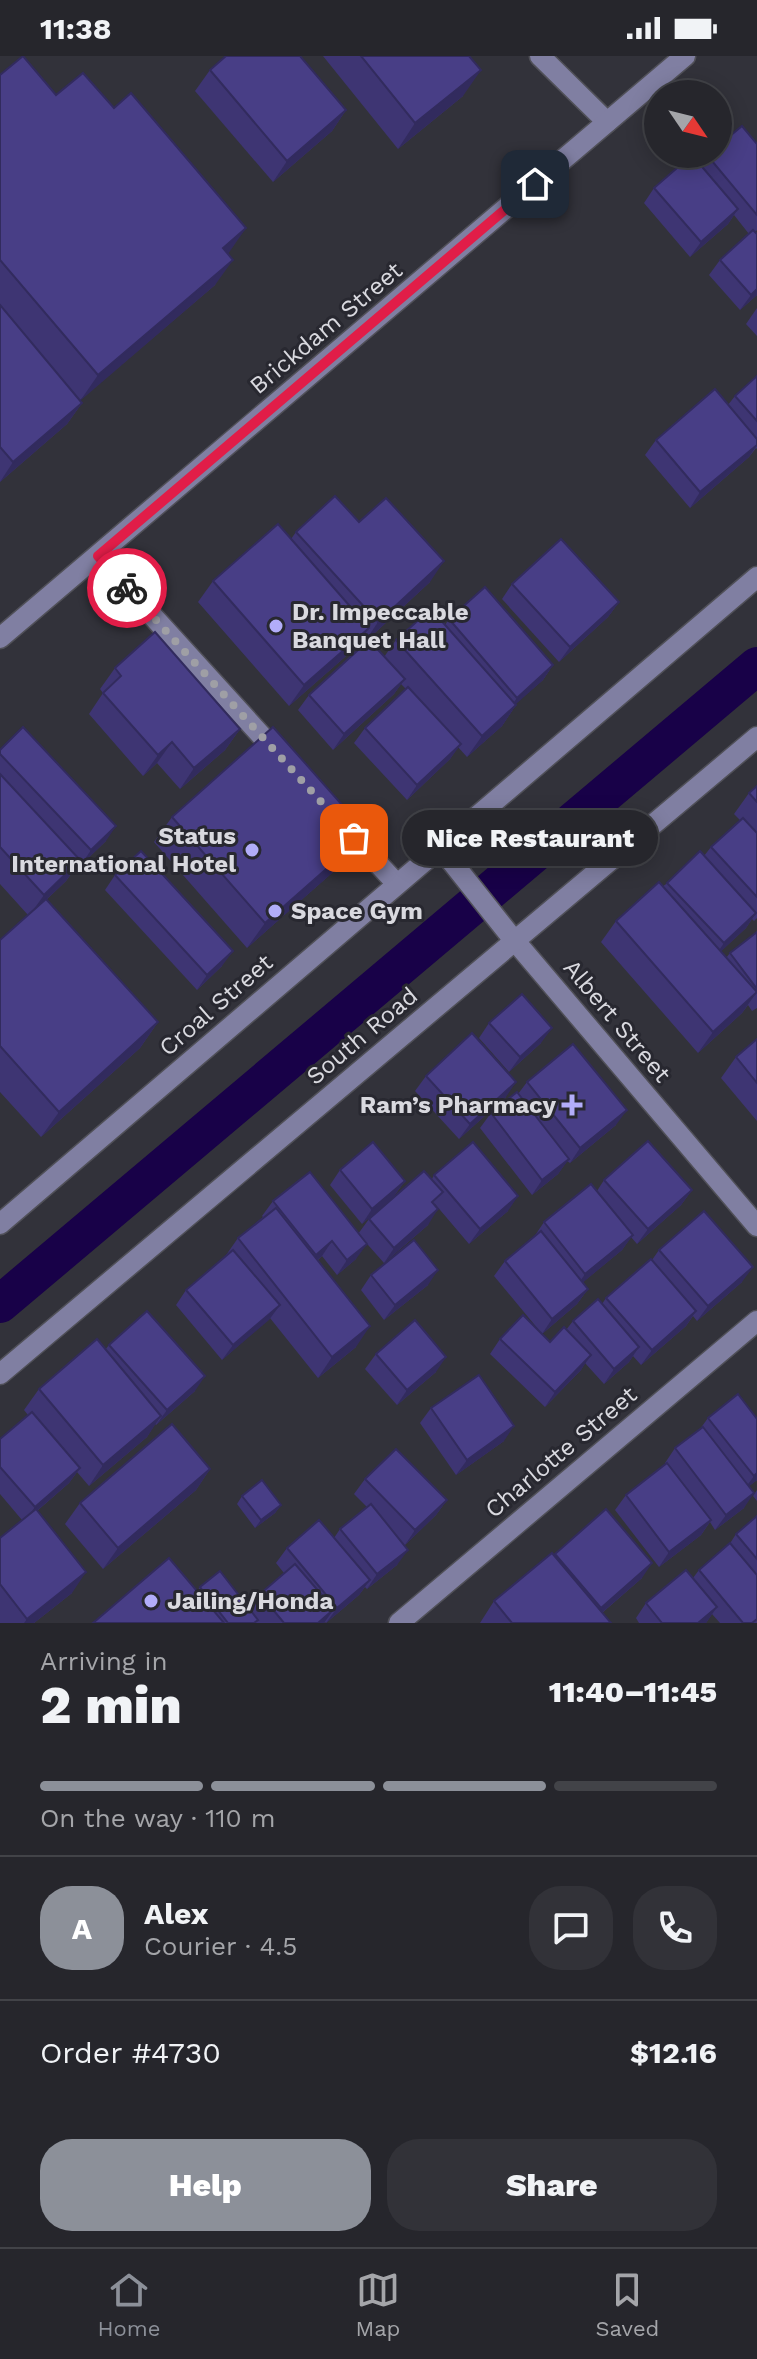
<!DOCTYPE html>
<html lang="en">
<head>
<meta charset="utf-8">
<style>
  :root { --surface:#26262c; --page:#323238; --text:#f1f3f6; --muted:#a4a5a9; --line:#424348; --accent:#8c9099 }
  body { margin:0; font-family:"Work Sans",sans-serif; background:var(--page); color:var(--text); height:100vh; display:flex; flex-direction:column; font-size:30px; white-space:nowrap }
  * { box-sizing:border-box; margin:0 }
  p { font-size:26px; color:var(--muted) }
  .icon { flex:none; width:44px; height:44px; fill:none; stroke:currentColor; stroke-width:2; stroke-linecap:round; stroke-linejoin:round }
  .map { position:relative; height:1567px; overflow:hidden }
  .side { display:flex; flex-direction:column; background:var(--surface); flex:1 }
  .side>* { flex:none }
  .needle { width:52px; rotate:125deg }
  .buttons { position:absolute; left:644px; top:24px; display:grid; gap:16px }
  .buttons a { display:grid; place-items:center; width:88px; height:88px; border-radius:50%; background:var(--surface); box-shadow:0 4px 20px #0003,0 0 0 2px var(--line); font-size:40px }
  .pin { position:absolute; display:grid; place-items:center; width:68px; height:68px; color:#fff; margin:-34px; border-radius:16px; box-shadow:0 4px 12px #0006 }
  .courier { position:absolute; display:grid; place-items:center; width:80px; height:80px; margin:-40px; border:6px solid #e11d48; border-radius:50%; background:#fff; color:#222; box-shadow:0 2px 10px #0007 }
  .bubble { position:absolute; height:56px; border-radius:28px; background:var(--surface); box-shadow:0 4px 20px #0003,0 0 0 2px var(--line); font-size:26px; font-weight:800; line-height:56px; text-align:center }
  .overview em { font-style:normal; font-weight:800 }
  .overview div { display:flex; flex-direction:column-reverse }
  .overview { display:flex; align-items:center; justify-content:space-between; height:136px; padding:0 40px }
  h1 { font-size:52px; font-weight:800; line-height:60px }
  .bar { display:grid; grid-template-columns:repeat(4,1fr); gap:12px 8px; align-content:center; height:96px; padding:0 40px }
  .bar i { height:10px; border-radius:6px; background:var(--line) }
  .bar .active { background:var(--accent) }
  .bar p { grid-column:span 4 }
  .line { display:flex; align-items:center; gap:20px; padding:0 40px; border-top:2px solid var(--line) }
  .line div { flex:1 }
  .round { display:grid; place-items:center; flex:none; width:84px; height:84px; border-radius:32px; background:var(--page) }
  .primary-button { display:flex; gap:16px; margin-top:auto; padding:16px 40px }
  .primary-button a { flex:1; height:92px; border-radius:32px; background:var(--accent); color:#fff; font-size:32px; font-weight:800; line-height:92px; text-align:center }
  .primary-button a+a { background:var(--page); color:var(--text) }
  .status { display:flex; justify-content:space-between; align-items:center; height:56px; padding:0 40px; background:var(--surface); direction:ltr }
  .status svg { height:22px; fill:currentColor }
  .tabs { display:flex; justify-content:space-around; align-items:center; height:112px; border-top:2px solid var(--line); background:var(--surface); font-size:22px; color:var(--muted) }
  .tabs a { display:grid; justify-items:center; gap:4px }
  .tabs .active { color:var(--accent) }
  .map>svg:first-child { display:block }
  .lines { fill:none; stroke-linecap:round; stroke-linejoin:round }
  .canal { stroke:#180148; stroke-width:38 }
  .minor-casing { stroke:#505058; stroke-width:23 }
  .minor { stroke:#807fa2; stroke-width:20 }
  .wall { fill:#3e3573 }
  .shaded-wall { fill:#322b5e }
  .building { fill:#483e86; stroke:#322b5e; stroke-width:2 }
  .done { stroke:#9f9fa5; stroke-width:8; stroke-dasharray:0 14.4 }
  .route { stroke:#e11d48; stroke-width:10 }
  .poi-dot { fill:#b2adf9; stroke:#282830; stroke-width:3 }
  .labels { text-anchor:middle; dominant-baseline:central; stroke-width:6; stroke-linejoin:round; paint-order:stroke }
  .street-label { font-size:24px; fill:#d9d9df; stroke:#282830 }
  .poi-label { font-size:24px; font-weight:bold; fill:#d9d9df; stroke:#282830; text-anchor:start }
</style>
</head>
<body>
<div class="status"><b>11:38</b><svg viewBox="0 0 49 12"><path d="M0 12V9h3v3zM5 12V6h3v6zM10 12V3h3v9zM15 12V0h3v12zM26 1h20v11H26zM47 4h2v5h-2z"/></svg></div>
<div class="map">
<svg width="757" height="1567" viewBox="0 0 757 1567">
  <rect width="100%" height="100%" fill="#32323a"/>
  <g class="lines">
    <path class="canal" d="M0,1248L757,610"/>
    <g class="minor-casing">
      <g id="minor">
        <path d="M540,0L607,66"/>
        <path d="M98,500L279,699"/>
        <path d="M0,582L685,0"/>
        <path d="M343,770L397,828"/>
        <path d="M440,791L509,878L757,1170"/>
        <path d="M0,1168L757,521"/>
        <path d="M0,1318L757,681"/>
        <path d="M399,1567L757,1265"/>
      </g>
    </g>
    <use href="#minor" class="minor"/>
  </g>
  <g class="wall">
    <path d="M323,0H469L463,40L398,93Z"/>
    <path d="M210,14L346,54L332,75L273,126L195,35Z"/>
    <path d="M0,19L56,39L228,198L215,229L80,344L82,347L67,368L0,426Z"/>
    <path d="M757,88V174L755,176L757,178V239L740,254L709,219L720,204L749,178L734,159L728,168L690,201L644,147L654,132L700,109L708,98Z"/>
    <path d="M757,252V280L746,268Z"/>
    <path d="M757,320V393L756,392L749,401L690,452L645,399L656,384L728,349L735,340Z"/>
    <path d="M359,466L430,526L364,587L361,584L354,593L289,650L198,546L213,525L291,483L296,476Z"/>
    <path d="M512,528L619,546L608,561L559,606L502,543Z"/>
    <path d="M449,563L553,609L543,624L515,648L516,649L502,670L467,701L458,691L450,703L407,744L354,687L365,672L406,633L401,628L394,638L333,694L298,654L309,639L384,601L396,584L445,569Z"/>
    <path d="M115,612L240,673L225,694L180,733L157,707L143,720L89,658L103,637L100,633Z"/>
    <path d="M0,694L106,785L81,809L79,807L66,825L46,844L158,966L140,992L41,1081L0,1036V884L28,859L0,828Z"/>
    <path d="M757,730V862L754,865L752,863L746,872L721,895L726,902L730,897L757,876V952L752,955L748,949L742,957L698,997L601,886L616,865L704,800L711,791L740,764L734,758L749,737Z"/>
    <path d="M172,761L367,777L349,802L247,892L154,786Z"/>
    <path d="M115,819L222,910L197,934L105,834Z"/>
    <path d="M489,967L541,987L509,1016L479,982Z"/>
    <path d="M757,983V1065L721,1022L736,1001Z"/>
    <path d="M426,1020L506,1041L459,1083L415,1035Z"/>
    <path d="M527,1026L616,1069L570,1107L567,1105L558,1118L532,1139L480,1072L491,1057L518,1038Z"/>
    <path d="M340,1114L405,1125L394,1140L362,1168L330,1129Z"/>
    <path d="M434,1119L508,1155L469,1188L435,1148L428,1169L384,1207L361,1181L356,1203L337,1219L322,1200L318,1204L356,1291L318,1322L270,1262L222,1304L176,1249L186,1234L224,1202L238,1182L263,1161L262,1160L273,1145L358,1178L369,1163L432,1123Z"/>
    <path d="M604,1124L692,1134L681,1149L637,1188L631,1181L622,1194L583,1226L588,1233L577,1248L542,1278L550,1286L566,1274L573,1265L602,1248L606,1242L652,1204L659,1194L742,1226L697,1265L693,1260L686,1270L641,1309L633,1300L629,1306L604,1328L585,1307L581,1314L545,1351L490,1298L500,1283L538,1273L494,1220L505,1205L534,1181L544,1166L597,1135Z"/>
    <path d="M371,1219L428,1229L384,1264L361,1234Z"/>
    <path d="M109,1289L195,1335L156,1369L155,1368L147,1381L89,1430L77,1416L69,1427L37,1455L72,1537L34,1567H0V1482L22,1464L0,1438V1383L28,1359L24,1354L39,1333L105,1294Z"/>
    <path d="M376,1298L436,1316L397,1349L365,1313Z"/>
    <path d="M431,1352L504,1385L456,1419L420,1367Z"/>
    <path d="M708,1362L757,1363V1424L749,1430L744,1452L715,1474L710,1466L701,1479L659,1511L615,1454L626,1439L666,1408L665,1407L675,1392L700,1373Z"/>
    <path d="M210,1413L196,1434L103,1513L65,1468L80,1447Z"/>
    <path d="M365,1423L447,1444L436,1459L405,1489L397,1509L367,1533L365,1531L359,1539L326,1567L325,1566L324,1567H93L197,1535L200,1531L250,1553L260,1538L284,1517L276,1507L287,1492L334,1482L340,1473L367,1451L354,1438Z"/>
    <path d="M757,1434V1445L753,1440Z"/>
    <path d="M242,1440L281,1449L275,1457L255,1472L237,1448Z"/>
    <path d="M757,1460V1567H720L712,1558L706,1567H639L636,1562L646,1547L693,1522L699,1514L729,1489L736,1478Z"/>
    <path d="M555,1498L642,1522L602,1557L611,1567H480L494,1545Z"/>
  </g>
  <g class="shaded-wall">
    <path d="M481,14L463,40L398,93L415,67Z"/>
    <path d="M346,54L332,75L273,126L287,105Z"/>
    <path d="M738,153L728,168L690,201L701,186Z"/>
    <path d="M246,172L228,198L223,192Z"/>
    <path d="M233,204L215,229L80,345L98,319Z"/>
    <path d="M757,233V239L740,254L751,239Z"/>
    <path d="M82,347L67,368L0,426L13,406Z"/>
    <path d="M757,389L749,401L690,452L700,436Z"/>
    <path d="M444,505L430,526L364,587L378,566Z"/>
    <path d="M619,546L608,561L559,606L570,591Z"/>
    <path d="M369,572L354,593L289,650L304,629Z"/>
    <path d="M553,609L543,624L506,657L517,642Z"/>
    <path d="M405,623L394,638L333,694L344,678Z"/>
    <path d="M516,649L502,670L467,701L482,680Z"/>
    <path d="M240,673L225,694L180,733L194,712Z"/>
    <path d="M172,686L157,707L143,720L158,699Z"/>
    <path d="M461,688L450,703L407,744L417,729Z"/>
    <path d="M116,770L106,785L81,809L91,794Z"/>
    <path d="M367,777L349,802L247,892L265,867Z"/>
    <path d="M80,804L66,825L29,860L44,839Z"/>
    <path d="M756,857L746,872L713,903L724,887Z"/>
    <path d="M233,895L222,910L197,934L207,919Z"/>
    <path d="M757,936L742,957L698,997L713,976Z"/>
    <path d="M158,966L140,992L41,1081L59,1056Z"/>
    <path d="M552,972L541,987L509,1016L520,1001Z"/>
    <path d="M516,1026L506,1041L459,1083L470,1068Z"/>
    <path d="M627,1054L616,1069L570,1107L580,1092Z"/>
    <path d="M569,1103L558,1118L532,1139L542,1124Z"/>
    <path d="M405,1125L394,1140L362,1168L372,1153Z"/>
    <path d="M692,1134L681,1149L637,1188L648,1173Z"/>
    <path d="M518,1140L508,1155L469,1188L480,1173Z"/>
    <path d="M438,1153L428,1169L384,1207L394,1192Z"/>
    <path d="M633,1179L622,1194L575,1233L585,1218Z"/>
    <path d="M332,1185L322,1200L305,1214L316,1199Z"/>
    <path d="M367,1188L356,1203L337,1219L347,1204Z"/>
    <path d="M753,1211L742,1226L697,1265L708,1250Z"/>
    <path d="M438,1214L428,1229L384,1264L395,1249Z"/>
    <path d="M588,1233L577,1248L542,1278L552,1263Z"/>
    <path d="M280,1249L269,1264L222,1304L233,1289Z"/>
    <path d="M696,1255L686,1270L641,1309L652,1294Z"/>
    <path d="M370,1270L356,1291L318,1322L332,1301Z"/>
    <path d="M639,1291L629,1306L604,1328L614,1313Z"/>
    <path d="M591,1299L581,1314L545,1351L555,1336Z"/>
    <path d="M446,1301L436,1316L397,1349L407,1334Z"/>
    <path d="M205,1320L195,1335L156,1369L167,1354Z"/>
    <path d="M161,1360L147,1381L89,1430L103,1409Z"/>
    <path d="M514,1370L504,1385L456,1419L467,1404Z"/>
    <path d="M80,1412L69,1427L24,1466L35,1451Z"/>
    <path d="M210,1413L196,1434L103,1513L118,1492Z"/>
    <path d="M757,1417V1424L743,1435L754,1420Z"/>
    <path d="M754,1437L744,1452L715,1474L726,1459Z"/>
    <path d="M447,1444L436,1459L405,1489L415,1474Z"/>
    <path d="M281,1449L275,1457L255,1472L261,1464Z"/>
    <path d="M711,1464L701,1479L659,1511L669,1496Z"/>
    <path d="M408,1494L397,1509L367,1533L377,1518Z"/>
    <path d="M652,1507L642,1522L590,1567L601,1552Z"/>
    <path d="M86,1516L72,1537L34,1567H24L27,1563Z"/>
    <path d="M370,1524L359,1539L326,1567L337,1552Z"/>
    <path d="M717,1551L706,1567H698Z"/>
    <path d="M334,1553L324,1567H318Z"/>
  </g>
  <g class="building">
    <path d="M23,0L56,39L83,17L114,52L131,37L246,172L223,192L233,204L98,319L0,204V19Z"/>
    <path d="M226,0H300L346,54L287,105L210,14Z"/>
    <path d="M361,0H469L481,14L415,67Z"/>
    <path d="M742,70L757,88V159L707,99L718,98V90Z"/>
    <path d="M692,99L738,153L701,186L654,132Z"/>
    <path d="M753,174L757,178V233L751,239L720,204Z"/>
    <path d="M0,249L82,347L13,406L0,391Z"/>
    <path d="M757,320V365L735,340Z"/>
    <path d="M715,333L757,383V389L700,436L656,384Z"/>
    <path d="M335,440L359,466L386,442L444,505L378,566L296,476Z"/>
    <path d="M278,468L369,572L304,629L213,525Z"/>
    <path d="M561,483L619,546L570,591L512,528Z"/>
    <path d="M485,531L553,609L517,642L449,563Z"/>
    <path d="M431,553L516,649L482,680L396,584Z"/>
    <path d="M155,576L240,673L194,712L172,686L158,699L103,637L121,620L115,612Z"/>
    <path d="M369,584L405,623L344,678L309,639Z"/>
    <path d="M408,631L461,688L417,729L365,672Z"/>
    <path d="M23,671L116,770L91,794L0,698V694Z"/>
    <path d="M273,671L367,777L265,867L172,761Z"/>
    <path d="M0,718L80,804L44,839L0,791Z"/>
    <path d="M757,730V746L749,737Z"/>
    <path d="M743,762L757,777V841L711,791Z"/>
    <path d="M141,795L233,895L207,919L115,819Z"/>
    <path d="M700,795L756,857L724,887L667,827Z"/>
    <path d="M659,826L757,936L713,976L616,865Z"/>
    <path d="M46,843L158,966L59,1056L0,990V884Z"/>
    <path d="M757,876V933L730,897Z"/>
    <path d="M522,938L552,972L520,1001L489,967Z"/>
    <path d="M472,977L516,1026L470,1068L426,1020Z"/>
    <path d="M757,983V1027L736,1001Z"/>
    <path d="M573,988L627,1054L580,1092L527,1026Z"/>
    <path d="M517,1036L569,1103L542,1124L491,1057Z"/>
    <path d="M648,1085L692,1134L648,1173L604,1124Z"/>
    <path d="M373,1086L405,1125L372,1153L340,1114Z"/>
    <path d="M473,1086L518,1140L480,1173L434,1119Z"/>
    <path d="M424,1115L443,1136L432,1146L438,1153L394,1192L369,1163Z"/>
    <path d="M310,1116L367,1188L347,1204L332,1185L316,1199L273,1145Z"/>
    <path d="M591,1128L633,1179L585,1218L544,1166Z"/>
    <path d="M276,1152L370,1270L332,1301L238,1182Z"/>
    <path d="M704,1155L753,1211L708,1250L659,1194Z"/>
    <path d="M541,1175L588,1233L552,1263L505,1205Z"/>
    <path d="M414,1184L438,1214L395,1249L371,1219Z"/>
    <path d="M233,1194L280,1249L233,1289L186,1234Z"/>
    <path d="M651,1203L696,1255L652,1294L606,1242Z"/>
    <path d="M598,1243L639,1291L614,1313L573,1265Z"/>
    <path d="M147,1255L205,1320L167,1354L109,1289Z"/>
    <path d="M523,1259L550,1286L564,1271L591,1299L555,1336L500,1283Z"/>
    <path d="M415,1264L446,1301L407,1334L376,1298Z"/>
    <path d="M97,1283L161,1360L103,1409L39,1333Z"/>
    <path d="M479,1319L514,1370L467,1404L431,1352Z"/>
    <path d="M738,1338L757,1363V1417L754,1420L708,1362Z"/>
    <path d="M32,1356L80,1412L35,1451L0,1411V1383Z"/>
    <path d="M172,1368L210,1413L118,1492L80,1447Z"/>
    <path d="M703,1371L754,1437L726,1459L675,1392Z"/>
    <path d="M396,1393L447,1444L415,1474L365,1423Z"/>
    <path d="M667,1407L711,1464L669,1496L626,1439Z"/>
    <path d="M262,1424L281,1449L261,1464L242,1440Z"/>
    <path d="M371,1448L408,1494L377,1518L340,1473Z"/>
    <path d="M36,1453L86,1516L27,1563L0,1528V1482Z"/>
    <path d="M606,1453L652,1507L601,1552L555,1498Z"/>
    <path d="M757,1460V1503L736,1478Z"/>
    <path d="M319,1464L370,1524L337,1552L287,1492Z"/>
    <path d="M730,1487L757,1519V1563L752,1567H743L699,1514Z"/>
    <path d="M552,1497L611,1567H512L494,1545Z"/>
    <path d="M169,1502L224,1567H93Z"/>
    <path d="M295,1508L334,1553L318,1567H284L260,1538Z"/>
    <path d="M686,1514L717,1551L698,1567H662L646,1547Z"/>
    <path d="M220,1515L258,1564L254,1567H228L200,1531Z"/>
  </g>
  <g class="lines">
    <path class="done" d="M127,532L354,782"/>
    <path class="route" d="M127,532L98,500L535,128"/>
  </g>
  <g class="poi-dot">
    <circle cx="276" cy="570" r="8"/>
    <circle cx="252" cy="794" r="8"/>
    <circle cx="275" cy="855" r="8"/>
    <path d="M568 1037h8v8h8v8h-8v8h-8v-8h-8v-8h8z"/>
    <circle cx="151" cy="1545" r="8"/>
  </g>
  <g class="labels">
    <g class="street-label">
      <text transform="translate(326 272) rotate(-40)">Brickdam Street</text>
      <text transform="translate(216 949) rotate(-41)">Croal Street</text>
      <text transform="translate(617 965) rotate(50)">Albert Street</text>
      <text transform="translate(362 980) rotate(-40)">South Road</text>
      <text transform="translate(561 1396) rotate(-40)">Charlotte Street</text>
    </g>
    <g class="poi-label">
      <text x="292" y="556">Dr. Impeccable<tspan x="292" dy="28">Banquet Hall</tspan></text>
      <text x="236" y="780" text-anchor="end">Status<tspan x="236" dy="28">International Hotel</tspan></text>
      <text x="291" y="855">Space Gym</text>
      <text x="556" y="1049" text-anchor="end">Ram’s Pharmacy</text>
      <text x="167" y="1545">Jailing/Honda</text>
    </g>
  </g>
</svg>
<div class="buttons">
<a><svg class="needle" viewBox="-14 -14 28 28"><path d="M0-13l5 13h-10z" fill="#e53935"/><path d="M0 13l5-13h-10z" fill="#a4a5a9"/></svg></a>
</div>
<div class="pin" style="left:354px;top:782px;background:#ea580c"><svg class="icon" aria-label="bag" viewBox="0 0 24 24"><path d="M5 8h14l-1 12H6zM9 8a3 3 0 0 1 6 0"/></svg></div>
<div class="pin" style="left:535px;top:128px;background:#1f2937"><svg class="icon" aria-label="home" viewBox="0 0 24 24"><path d="M3 11l9-7 9 7M6 9v11h12V9"/></svg></div>
<div class="courier" style="left:127px;top:532px"><svg class="icon" aria-label="bike" viewBox="0 0 24 24"><circle cx="6" cy="16" r="4"/><circle cx="18" cy="16" r="4"/><path d="M6 16l4-8h5l3 8M10 8l3 8H6M13 5h3"/></svg></div>
<div class="bubble" style="left:402px;top:754px;width:256px">Nice Restaurant</div>
</div>
<section class="side">
<div class="overview"><div><h1>2 min</h1><p>Arriving in</p></div><em>11:40–11:45</em></div>
<div class="bar"><i class="active"></i><i class="active"></i><i class="active"></i><i></i><p>On the way · 110 m</p></div>
<div class="line" style="height:144px"><b class="round" style="background:var(--accent);color:#fff">A</b><div><b>Alex</b><p>Courier · 4.5</p></div><a class="round"><svg class="icon" aria-label="chat" viewBox="0 0 24 24"><path d="M4 5h16v11H9l-5 4z"/></svg></a><a class="round"><svg class="icon" aria-label="phone" viewBox="0 0 24 24"><path d="M5 4h4l2 5-3 2q2 4 5 5l2-3 5 2v4C11 20 4 13 5 4z"/></svg></a></div>
<div class="line" style="height:104px"><div>Order #4730</div><b>$12.16</b></div>
<div class="primary-button"><a>Help</a><a>Share</a></div>
</section>
<nav class="tabs">
<a class="active"><svg class="icon" aria-label="home" viewBox="0 0 24 24"><path d="M3 11l9-7 9 7M6 9v11h12V9"/></svg>Home</a>
<a><svg class="icon" aria-label="map" viewBox="0 0 24 24"><path d="M3 6l6-2 6 2 6-2v14l-6 2-6-2-6 2zM9 4v14M15 6v14"/></svg>Map</a>
<a><svg class="icon" aria-label="saved" viewBox="0 0 24 24"><path d="M7 4h10v16l-5-4-5 4z"/></svg>Saved</a>
</nav>
</body>
</html>
